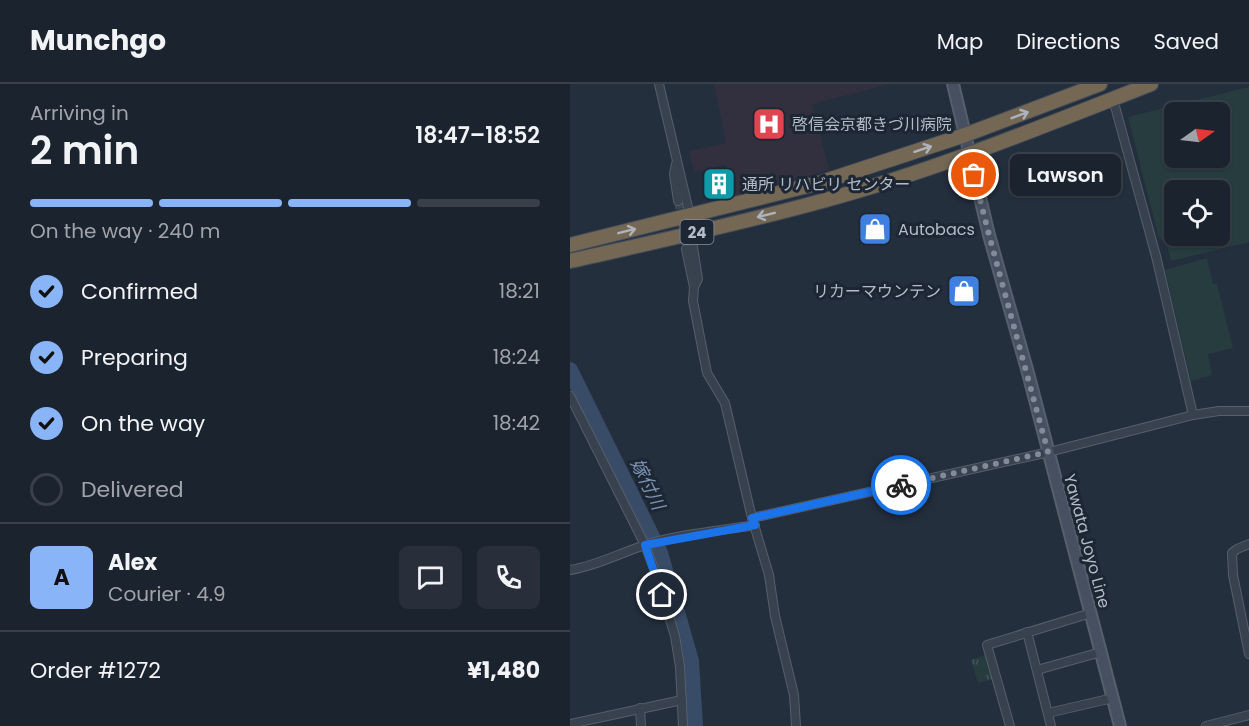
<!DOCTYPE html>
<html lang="en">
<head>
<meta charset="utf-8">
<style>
  :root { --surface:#1b232e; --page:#282f3a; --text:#f1f3f6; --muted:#a0a4aa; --line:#39404a; --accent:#8ab4f8 }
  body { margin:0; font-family:Poppins,"Noto Sans JP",sans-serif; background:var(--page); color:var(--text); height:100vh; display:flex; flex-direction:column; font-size:22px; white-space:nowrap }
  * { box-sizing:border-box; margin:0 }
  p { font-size:20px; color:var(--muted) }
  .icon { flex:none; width:33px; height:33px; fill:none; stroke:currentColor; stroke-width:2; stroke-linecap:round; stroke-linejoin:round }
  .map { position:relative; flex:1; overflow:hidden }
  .panel { display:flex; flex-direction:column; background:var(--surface); width:570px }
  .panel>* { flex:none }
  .needle { width:39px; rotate:76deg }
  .controls { position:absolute; left:594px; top:18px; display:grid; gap:12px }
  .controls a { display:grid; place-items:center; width:66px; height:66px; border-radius:9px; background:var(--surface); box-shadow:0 2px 4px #0004,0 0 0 2px var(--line); font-size:30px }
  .pin { position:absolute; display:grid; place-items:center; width:51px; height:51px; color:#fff; margin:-26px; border:3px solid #fff; border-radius:50%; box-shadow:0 2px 6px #0007 }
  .courier { position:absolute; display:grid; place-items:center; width:60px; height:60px; margin:-30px; border:4px solid #1a73e8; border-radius:50%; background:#fff; color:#222; box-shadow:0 2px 8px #0007 }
  .bubble { position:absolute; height:42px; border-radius:9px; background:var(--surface); box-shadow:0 2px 4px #0004,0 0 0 2px var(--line); font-size:20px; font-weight:600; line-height:42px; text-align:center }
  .overview em { font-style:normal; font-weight:600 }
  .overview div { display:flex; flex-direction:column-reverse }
  .overview { display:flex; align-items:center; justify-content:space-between; height:102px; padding:0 30px }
  h1 { font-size:39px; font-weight:600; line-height:45px }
  .bar { display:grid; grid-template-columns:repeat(4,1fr); gap:9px 6px; align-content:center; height:72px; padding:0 30px }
  .bar i { height:8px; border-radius:4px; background:var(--line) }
  .bar .active { background:var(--accent) }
  .bar p { grid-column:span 4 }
  .line { display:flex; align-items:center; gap:15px; padding:0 30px; border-top:2px solid var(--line) }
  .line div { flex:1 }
  .round { display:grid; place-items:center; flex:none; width:63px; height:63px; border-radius:9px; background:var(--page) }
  ol { padding:0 30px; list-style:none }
  li { display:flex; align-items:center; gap:18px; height:66px }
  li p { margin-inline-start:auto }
  li .icon { padding:6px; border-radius:50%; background:var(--accent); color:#111; stroke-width:4 }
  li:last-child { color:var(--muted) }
  li i { width:33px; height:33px; border:3px solid var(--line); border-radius:50% }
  header { display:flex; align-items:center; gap:36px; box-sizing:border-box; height:84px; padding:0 30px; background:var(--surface); border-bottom:2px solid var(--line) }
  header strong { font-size:28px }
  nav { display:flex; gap:33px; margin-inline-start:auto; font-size:21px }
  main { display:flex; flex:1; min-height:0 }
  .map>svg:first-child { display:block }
  .medical { fill:#32303f }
  .grass { fill:#263c3f; fill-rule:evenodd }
  .park { fill:url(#park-tufts) }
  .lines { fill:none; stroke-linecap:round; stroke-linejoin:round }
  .stream { stroke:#394c67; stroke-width:3 }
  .river { stroke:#394c67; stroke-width:16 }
  .street-tunnel { stroke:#3a4453; stroke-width:8; stroke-dasharray:8 4; stroke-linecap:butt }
  .street-casing { stroke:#565f6c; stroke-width:10 }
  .secondary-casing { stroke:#565f6c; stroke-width:14 }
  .highway-casing { stroke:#434c59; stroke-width:16 }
  .street { stroke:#38414e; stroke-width:8 }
  .secondary { stroke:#465061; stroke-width:10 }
  .highway { stroke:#746855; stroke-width:14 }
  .oneway { stroke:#aeb4bd }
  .done { stroke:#828b98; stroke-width:6; stroke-dasharray:0 10.8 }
  .route { stroke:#1a73e8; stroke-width:8 }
  .labels { text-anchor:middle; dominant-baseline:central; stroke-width:6; stroke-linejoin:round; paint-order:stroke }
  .shield { fill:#1d2633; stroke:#878f9c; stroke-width:1.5 }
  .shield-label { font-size:15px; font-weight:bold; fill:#b4bcc9 }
  .poi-label { font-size:16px; fill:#b4bcc9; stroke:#1d2633; text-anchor:start }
  .street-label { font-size:16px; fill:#b4bcc9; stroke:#1d2633 }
  .water-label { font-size:18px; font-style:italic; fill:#7c92b1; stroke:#1d2633 }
</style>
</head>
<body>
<header>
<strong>Munchgo</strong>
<nav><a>Map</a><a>Directions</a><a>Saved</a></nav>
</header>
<main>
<section class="panel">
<div class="overview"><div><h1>2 min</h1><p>Arriving in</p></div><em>18:47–18:52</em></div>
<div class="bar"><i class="active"></i><i class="active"></i><i class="active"></i><i></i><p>On the way · 240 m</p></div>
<ol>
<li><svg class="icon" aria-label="check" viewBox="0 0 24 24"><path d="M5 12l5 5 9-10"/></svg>Confirmed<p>18:21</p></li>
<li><svg class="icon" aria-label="check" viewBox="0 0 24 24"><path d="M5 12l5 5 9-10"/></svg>Preparing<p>18:24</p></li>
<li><svg class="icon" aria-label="check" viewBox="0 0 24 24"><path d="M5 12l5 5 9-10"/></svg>On the way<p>18:42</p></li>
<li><i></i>Delivered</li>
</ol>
<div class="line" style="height:108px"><b class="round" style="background:var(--accent);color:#111">A</b><div><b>Alex</b><p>Courier · 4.9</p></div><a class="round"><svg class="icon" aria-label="chat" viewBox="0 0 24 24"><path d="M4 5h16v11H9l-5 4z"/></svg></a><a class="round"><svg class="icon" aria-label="phone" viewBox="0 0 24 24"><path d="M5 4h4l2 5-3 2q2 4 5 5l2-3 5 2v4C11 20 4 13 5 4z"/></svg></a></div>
<div class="line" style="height:78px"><div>Order #1272</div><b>¥1,480</b></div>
</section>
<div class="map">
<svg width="679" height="642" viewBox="0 0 679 642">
  <defs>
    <pattern id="park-tufts" width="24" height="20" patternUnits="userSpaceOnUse" patternTransform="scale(1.5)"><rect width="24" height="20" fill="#263c3f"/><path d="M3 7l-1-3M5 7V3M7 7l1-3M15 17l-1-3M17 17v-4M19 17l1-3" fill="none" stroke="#435659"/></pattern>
  </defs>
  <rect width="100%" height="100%" fill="#242f3e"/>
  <path class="medical" d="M144,0H320L242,20L259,86L161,113L156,80L124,88L119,67L156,59Z"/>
  <g class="grass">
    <path d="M679,3V158L601,177L596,158L589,154L558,33ZM604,28H650V74H604ZM604,106H650V152H604Z"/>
    <path d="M637,174L643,200H647L663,264L638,270L642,291L621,297L595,186Z"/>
  </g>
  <path class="park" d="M416,571L423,595L408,599L401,576Z"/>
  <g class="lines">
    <path class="stream" d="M580,164L584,178"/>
    <path class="river" d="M0,286L90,469L121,577L125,642"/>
    <path class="street-tunnel" d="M108,117L116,165"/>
    <g class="street-casing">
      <g id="street">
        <path d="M89,0L120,132"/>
        <path d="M543,15L586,172L623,331"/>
        <path d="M106,80L104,90L108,117"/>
        <path d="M121,150L128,195L124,203L123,217L137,289L155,319L182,434L199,491L205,532L224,611L226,642"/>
        <path d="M116,165L124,203"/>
        <path d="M0,312L75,461L86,490L105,552L110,583L113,642"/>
        <path d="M182,434L479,368L623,331L649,327H679"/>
        <path d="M679,460L667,465L662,469L663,491L679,570"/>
        <path d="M0,486C26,482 50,469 75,461C110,450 149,447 185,441"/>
        <path d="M457,548L481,642"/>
        <path d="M467,586L531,568"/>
        <path d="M70,624L71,642"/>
        <path d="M478,629L543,614"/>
        <path d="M0,640L112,616"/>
        <path d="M440,642L417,561L521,529"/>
        <path d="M636,642L679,631"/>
      </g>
    </g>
    <g class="secondary-casing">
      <path id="secondary" d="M383,0L419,151L458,289L550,642"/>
    </g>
    <g class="highway-casing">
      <g id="highway">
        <path d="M0,161L249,99L395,51L530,0"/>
        <path d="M0,177C84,158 169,140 252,117C364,87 473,42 581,0"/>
      </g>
    </g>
    <use href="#street" class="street"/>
    <use href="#secondary" class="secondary"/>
    <use href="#highway" class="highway"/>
  </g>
  <defs><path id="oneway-shaft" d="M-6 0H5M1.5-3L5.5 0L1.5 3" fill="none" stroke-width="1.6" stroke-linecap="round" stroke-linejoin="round" transform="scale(1.5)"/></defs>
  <g class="oneway">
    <use href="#oneway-shaft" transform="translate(450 31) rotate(-21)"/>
    <use href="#oneway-shaft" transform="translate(353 65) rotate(-18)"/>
    <use href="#oneway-shaft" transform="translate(196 131) rotate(166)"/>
    <use href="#oneway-shaft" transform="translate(57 147) rotate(-14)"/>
  </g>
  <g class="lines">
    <path class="done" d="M331,401L478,368L419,151L404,91"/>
    <path class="route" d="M92,511L75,461L185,441L182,434L331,401"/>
  </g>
  <defs>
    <g id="hospital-square" transform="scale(1.725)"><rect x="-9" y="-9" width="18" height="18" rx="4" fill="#e0444e" stroke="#1d2633"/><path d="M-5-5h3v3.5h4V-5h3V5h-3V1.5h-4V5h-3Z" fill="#fff"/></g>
    <g id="building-square" transform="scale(1.725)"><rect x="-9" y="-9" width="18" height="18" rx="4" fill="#0f9aa8" stroke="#1d2633"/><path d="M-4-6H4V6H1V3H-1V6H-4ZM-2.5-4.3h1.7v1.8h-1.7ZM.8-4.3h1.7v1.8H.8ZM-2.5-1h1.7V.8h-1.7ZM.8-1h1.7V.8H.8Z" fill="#fff"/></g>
    <g id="shop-square" transform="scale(1.725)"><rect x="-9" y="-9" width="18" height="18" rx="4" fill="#3f7fe0" stroke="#1d2633"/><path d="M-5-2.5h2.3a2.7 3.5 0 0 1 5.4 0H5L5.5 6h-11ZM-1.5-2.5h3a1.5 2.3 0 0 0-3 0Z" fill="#fff"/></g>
  </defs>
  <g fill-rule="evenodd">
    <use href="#hospital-square" x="199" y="40"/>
    <use href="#building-square" x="149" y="100"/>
    <use href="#shop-square" x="305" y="145"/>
    <use href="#shop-square" x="394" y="207"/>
  </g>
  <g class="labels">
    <rect class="shield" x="110.5" y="136" width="33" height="24" rx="4.5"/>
    <g class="shield-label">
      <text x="127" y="148">24</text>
    </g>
    <g class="poi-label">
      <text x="222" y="40">啓信会京都きづ川病院</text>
      <text x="172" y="100">通所 リハビリ センター</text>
      <text x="328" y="145">Autobacs</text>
      <text x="371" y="207" text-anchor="end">リカーマウンテン</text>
    </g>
    <g class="street-label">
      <text transform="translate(517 457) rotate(75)">Yawata Joyo Line</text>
    </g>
    <g class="water-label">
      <text transform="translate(78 400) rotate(64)">嫁付川</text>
    </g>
  </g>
</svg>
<div class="controls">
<a><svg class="needle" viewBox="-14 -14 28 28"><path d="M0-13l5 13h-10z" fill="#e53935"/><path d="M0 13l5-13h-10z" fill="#a0a4aa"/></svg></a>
<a><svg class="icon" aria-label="locate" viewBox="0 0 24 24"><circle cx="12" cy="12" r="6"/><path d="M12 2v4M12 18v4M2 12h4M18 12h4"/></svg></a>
</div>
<div class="pin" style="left:404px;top:91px;background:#ea580c"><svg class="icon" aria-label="bag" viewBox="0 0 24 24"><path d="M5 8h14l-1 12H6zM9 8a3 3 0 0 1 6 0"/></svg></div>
<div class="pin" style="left:92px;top:511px;background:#1f2937"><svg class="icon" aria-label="home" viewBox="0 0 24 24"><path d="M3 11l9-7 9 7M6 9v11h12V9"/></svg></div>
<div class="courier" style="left:331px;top:401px"><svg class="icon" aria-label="bike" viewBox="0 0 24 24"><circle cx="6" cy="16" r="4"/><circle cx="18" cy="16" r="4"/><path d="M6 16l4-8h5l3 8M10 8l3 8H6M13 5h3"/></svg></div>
<div class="bubble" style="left:440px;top:70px;width:111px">Lawson</div>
</div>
</main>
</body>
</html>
